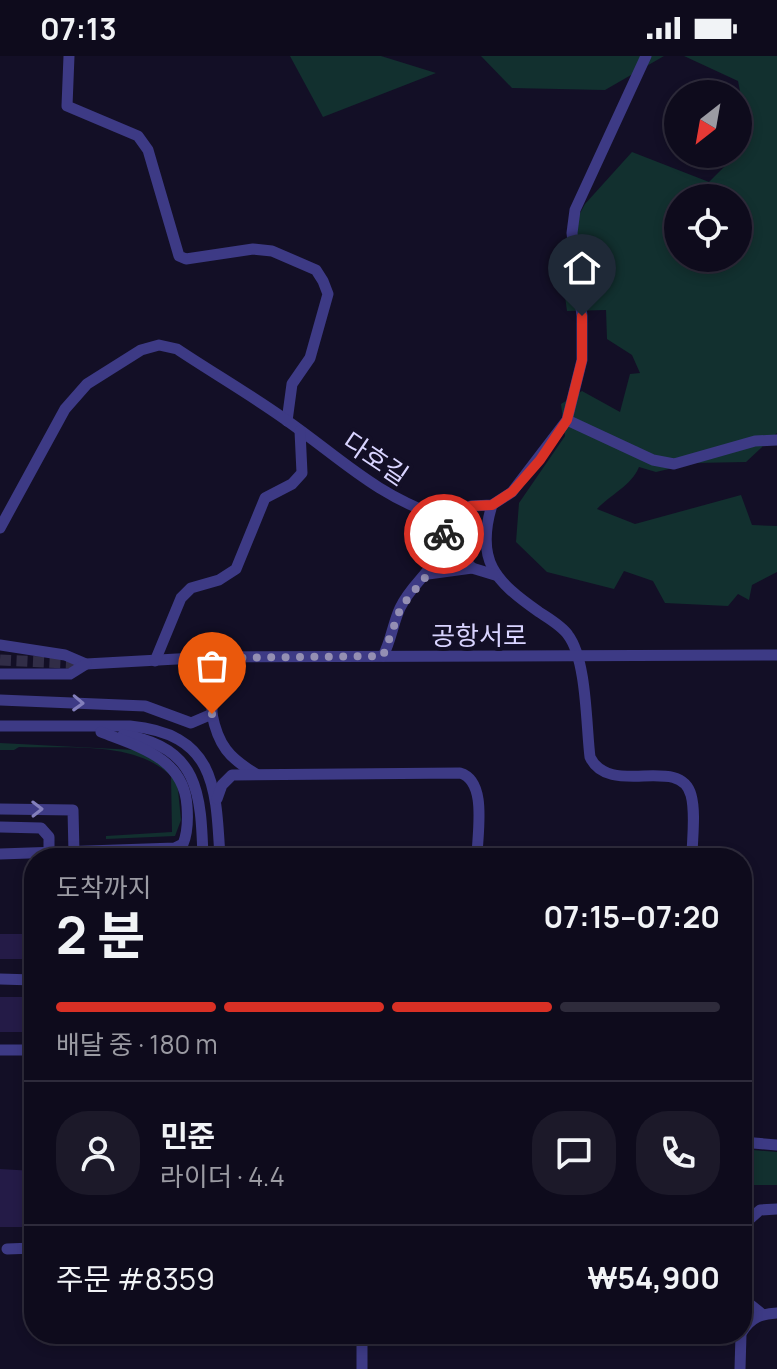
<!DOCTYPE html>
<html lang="ko">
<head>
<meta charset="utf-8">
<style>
  :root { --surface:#0e0b1c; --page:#1c1929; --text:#f1f3f6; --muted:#9b9ba3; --line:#2e2b3b; --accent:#d93025 }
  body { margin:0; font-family:Manrope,"Noto Sans KR",sans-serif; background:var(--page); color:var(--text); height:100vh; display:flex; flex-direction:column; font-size:30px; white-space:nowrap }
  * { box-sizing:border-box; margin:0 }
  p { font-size:26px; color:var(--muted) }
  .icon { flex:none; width:44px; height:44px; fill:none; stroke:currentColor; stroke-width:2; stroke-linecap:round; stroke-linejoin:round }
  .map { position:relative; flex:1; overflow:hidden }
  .details { position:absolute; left:24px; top:792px; width:728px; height:496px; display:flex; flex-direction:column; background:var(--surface); border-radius:32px; box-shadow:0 4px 12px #0003,0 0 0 2px var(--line) }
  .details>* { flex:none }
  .needle { width:52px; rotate:211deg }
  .controls { position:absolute; left:664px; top:24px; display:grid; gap:16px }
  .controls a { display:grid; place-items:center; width:88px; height:88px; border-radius:50%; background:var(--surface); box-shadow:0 4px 12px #0003,0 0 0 2px var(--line); font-size:40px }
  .pin { position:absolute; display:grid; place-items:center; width:68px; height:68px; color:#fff; margin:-82px -34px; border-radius:50% 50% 50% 0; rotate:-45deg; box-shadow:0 0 8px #0007 }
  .pin .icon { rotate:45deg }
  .courier { position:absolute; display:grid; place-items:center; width:80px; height:80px; margin:-40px; border:6px solid #d93025; border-radius:50%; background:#fff; color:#222; box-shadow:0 2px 10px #0007 }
  .head em { font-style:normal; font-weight:700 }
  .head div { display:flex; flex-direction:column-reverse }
  .head { display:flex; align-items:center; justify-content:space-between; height:136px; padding:0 32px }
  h1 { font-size:52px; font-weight:700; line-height:60px }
  .bar { display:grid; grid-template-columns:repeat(4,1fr); gap:12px 8px; align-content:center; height:96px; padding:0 32px }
  .bar i { height:10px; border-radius:6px; background:var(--line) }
  .bar .selected { background:var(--accent) }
  .bar p { grid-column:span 4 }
  .line { display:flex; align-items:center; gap:20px; padding:0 32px; border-top:2px solid var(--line) }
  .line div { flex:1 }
  .round { display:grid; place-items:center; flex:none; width:84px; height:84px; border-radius:32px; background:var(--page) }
  .status { display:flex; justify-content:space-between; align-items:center; height:56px; padding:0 40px; background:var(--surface); direction:ltr }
  .status svg { height:22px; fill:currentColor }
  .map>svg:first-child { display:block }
  .green { fill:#12302f; fill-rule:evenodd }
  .building { fill:#241b47 }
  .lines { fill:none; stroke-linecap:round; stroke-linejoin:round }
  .minor-tunnel { stroke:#312d47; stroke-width:11; stroke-dasharray:11 5.5; stroke-linecap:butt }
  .minor { stroke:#3d3a85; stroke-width:11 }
  .oneway { stroke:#837fbc }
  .done { stroke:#948fb3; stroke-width:8; stroke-dasharray:0 14.4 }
  .route { stroke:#d93025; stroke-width:10 }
  .labels { text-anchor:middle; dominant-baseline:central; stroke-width:8; stroke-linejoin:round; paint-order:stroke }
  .street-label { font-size:26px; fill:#d9d4ff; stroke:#130f26 }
</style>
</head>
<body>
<div class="status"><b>07:13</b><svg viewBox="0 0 49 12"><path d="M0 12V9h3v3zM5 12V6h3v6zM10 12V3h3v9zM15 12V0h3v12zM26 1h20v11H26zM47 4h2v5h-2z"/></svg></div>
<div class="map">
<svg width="777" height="1313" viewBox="0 0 777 1313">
  <rect width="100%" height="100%" fill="#130f26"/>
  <g class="green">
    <path d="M290,0H381L436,17L323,61Z"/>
    <path d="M481,0H664L605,34L512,32Z"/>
    <path d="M684,0H777V377L746,406L694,407L656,416L639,411C631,430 611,438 597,453L635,468L741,439L752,469L777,470V516L752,529L749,544L738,538L728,550L665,547L653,525L624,515L614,533L547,516L516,486L519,447L565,380L561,348L582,335L620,356L630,318L640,317L632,299L607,283L606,254L567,255L559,196L585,148L632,96L709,126L750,85L738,25ZM678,142H738V202H678Z"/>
    <path d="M0,687L135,694L151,700L177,724L181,764L175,780L106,783V780L172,776L171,720C135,684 66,693 19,691L14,694H0Z"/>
    <path d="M742,1093L777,1096V1129H742Z"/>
  </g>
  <g class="building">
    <rect x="0" y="878" width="34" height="25"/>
    <rect x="0" y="941" width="34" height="35"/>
    <path d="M0,1113L34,1115V1171H0Z"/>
  </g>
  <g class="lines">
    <path class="minor-tunnel" d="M0,604L85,608"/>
    <g class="minor">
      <path d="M69,0L67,50L138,80L148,94L179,200L186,203L253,193L272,195L316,214L323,225L328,238L310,302L292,328L287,365"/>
      <path d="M567,364L653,404L674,408L755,385L777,384"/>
      <path d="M492,449C475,505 495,525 539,556C548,562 562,570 568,579C587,604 586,670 590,701C609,742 680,698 691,739C696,757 692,783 692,802"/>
      <path d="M0,472L65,353L87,328L141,294L159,289L177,293C213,317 251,339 286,364C343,404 374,438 443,462L471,450L492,449L512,436L567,364L582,304V260L572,177L575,154L646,0"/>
      <path d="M444,481L472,512"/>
      <path d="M428,518L472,512L495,519"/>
      <path d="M0,589L65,599L86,608L213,601L777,599"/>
      <path d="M383,600C391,585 393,567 400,552C417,517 447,512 443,462"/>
      <path d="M155,605L181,542L191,532L219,524L236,513L265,442L292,428L302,417L300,375"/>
      <path d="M0,618H70L86,608"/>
      <path d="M0,644L145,650L191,667L212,658V602"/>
      <path d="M212,658C218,689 229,702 256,718"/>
      <path d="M0,670H130C216,678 216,732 220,802"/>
      <path d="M123,679C199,690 201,738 203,802"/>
      <path d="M217,743L222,729L232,719L460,717C488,725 477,778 477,802"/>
      <path d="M0,753L73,754L74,797"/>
      <path d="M0,771L41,772L49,781V797"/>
      <path d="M0,798L175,792L183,788C188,776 188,763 187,750C184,702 139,691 101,676"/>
      <path d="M0,923L34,924"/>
      <path d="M0,994H34"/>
      <path d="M742,1086L777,1089"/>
      <path d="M742,1170L760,1154L777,1153"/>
      <path d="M7,1193L34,1192"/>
      <path d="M742,1242L762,1258"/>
      <path d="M742,1276C751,1261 761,1258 777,1257"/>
      <path d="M362,1278V1313"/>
      <path d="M740,1313L741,1278"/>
    </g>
  </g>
  <defs><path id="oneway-chevron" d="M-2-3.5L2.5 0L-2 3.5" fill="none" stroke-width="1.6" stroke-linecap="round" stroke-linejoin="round" transform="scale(2)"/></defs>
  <g class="oneway">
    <use href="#oneway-chevron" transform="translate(78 647) rotate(2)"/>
    <use href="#oneway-chevron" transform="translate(37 753) rotate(-1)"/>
  </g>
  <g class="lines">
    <path class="done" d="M212,658V602L383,600L401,551L428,518L444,478"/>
    <path class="route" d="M444,478L443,462L471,450L492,449L512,436L540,404L567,364L582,304V260"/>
  </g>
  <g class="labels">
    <g class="street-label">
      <text transform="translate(376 402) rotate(34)">다호길</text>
      <text x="479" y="579">공항서로</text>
    </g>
  </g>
</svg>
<div class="controls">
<a><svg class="needle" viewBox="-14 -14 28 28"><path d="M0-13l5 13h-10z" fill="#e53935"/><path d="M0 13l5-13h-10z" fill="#9b9ba3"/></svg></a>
<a><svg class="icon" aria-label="locate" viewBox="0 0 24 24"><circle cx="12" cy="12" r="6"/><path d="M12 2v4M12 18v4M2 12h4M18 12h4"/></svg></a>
</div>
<div class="pin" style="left:212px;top:658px;background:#ea580c"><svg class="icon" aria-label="bag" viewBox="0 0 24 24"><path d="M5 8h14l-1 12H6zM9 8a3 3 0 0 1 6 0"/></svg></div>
<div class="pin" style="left:582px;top:260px;background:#1f2937"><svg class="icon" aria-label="home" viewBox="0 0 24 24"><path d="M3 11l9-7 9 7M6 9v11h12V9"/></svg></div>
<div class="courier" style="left:444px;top:478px"><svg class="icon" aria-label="bike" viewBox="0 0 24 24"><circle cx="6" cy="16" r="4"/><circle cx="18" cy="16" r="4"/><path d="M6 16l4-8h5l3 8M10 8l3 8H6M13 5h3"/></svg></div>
<section class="details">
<div class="head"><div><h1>2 분</h1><p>도착까지</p></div><em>07:15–07:20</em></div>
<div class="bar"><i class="selected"></i><i class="selected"></i><i class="selected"></i><i></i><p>배달 중 · 180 m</p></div>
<div class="line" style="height:144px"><a class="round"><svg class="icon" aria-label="person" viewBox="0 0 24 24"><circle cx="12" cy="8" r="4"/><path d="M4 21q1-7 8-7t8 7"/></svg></a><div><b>민준</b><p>라이더 · 4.4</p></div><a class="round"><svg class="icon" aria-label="chat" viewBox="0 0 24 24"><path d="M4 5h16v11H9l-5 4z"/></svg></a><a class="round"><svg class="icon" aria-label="phone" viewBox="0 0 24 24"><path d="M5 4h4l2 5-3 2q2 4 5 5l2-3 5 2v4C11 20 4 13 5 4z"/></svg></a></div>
<div class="line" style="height:104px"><div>주문 #8359</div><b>₩54,900</b></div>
</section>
</div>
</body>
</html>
